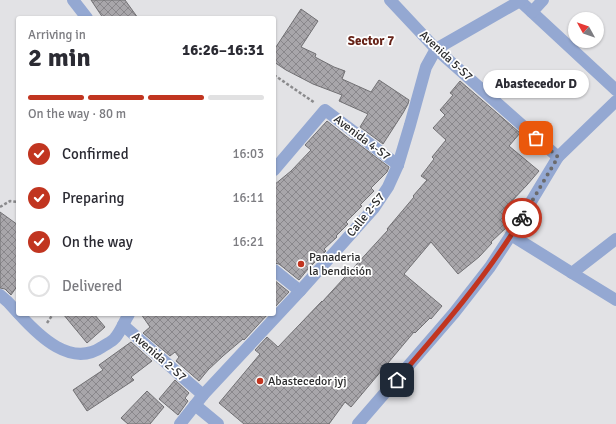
<!DOCTYPE html>
<html lang="en">
<head>
<meta charset="utf-8">
<style>
  :root { --surface:#fff; --page:#f7f7f7; --text:#2b2b33; --muted:#7c7c81; --line:#e1e1e2; --accent:#c13520 }
  body { margin:0; font-family:Signika,sans-serif; background:var(--page); color:var(--text); height:100vh; display:flex; flex-direction:column; font-size:15px; white-space:nowrap }
  * { box-sizing:border-box; margin:0 }
  p { font-size:13px; color:var(--muted) }
  .icon { flex:none; width:22px; height:22px; fill:none; stroke:currentColor; stroke-width:2; stroke-linecap:round; stroke-linejoin:round }
  .map { position:relative; flex:1; overflow:hidden }
  .details { position:absolute; left:16px; top:16px; width:260px; height:300px; display:flex; flex-direction:column; background:var(--surface); border-radius:4px; box-shadow:0 1px 3px #0004 }
  .details>* { flex:none }
  .needle { width:26px; rotate:310deg }
  .fabs { position:absolute; left:568px; top:12px; display:grid; gap:8px }
  .fabs a { display:grid; place-items:center; width:36px; height:36px; border-radius:50%; background:var(--surface); box-shadow:0 1px 3px #0004; font-size:20px }
  .pin { position:absolute; display:grid; place-items:center; width:34px; height:34px; color:#fff; margin:-17px; border-radius:8px; box-shadow:0 2px 6px #0006 }
  .courier { position:absolute; display:grid; place-items:center; width:40px; height:40px; margin:-20px; border:3px solid #c13520; border-radius:50%; background:#fff; color:#222; box-shadow:0 1px 5px #0007 }
  .bubble { position:absolute; height:28px; border-radius:14px; background:var(--surface); box-shadow:0 1px 3px #0004; font-size:13px; font-weight:700; line-height:28px; text-align:center }
  .overview em { font-style:normal; font-weight:700 }
  .overview div { display:flex; flex-direction:column-reverse }
  .overview { display:flex; align-items:center; justify-content:space-between; height:68px; padding:0 12px }
  h1 { font-size:26px; font-weight:700; line-height:30px }
  .bar { display:grid; grid-template-columns:repeat(4,1fr); gap:6px 4px; align-content:center; height:48px; padding:0 12px }
  .bar i { height:5px; border-radius:3px; background:var(--line) }
  .bar .selected { background:var(--accent) }
  .bar p { grid-column:span 4 }
  ol { padding:0 12px; list-style:none }
  li { display:flex; align-items:center; gap:12px; height:44px }
  li p { margin-inline-start:auto }
  li .icon { padding:4px; border-radius:50%; background:var(--accent); color:#fff; stroke-width:4 }
  li:last-child { color:var(--muted) }
  li i { width:22px; height:22px; border:2px solid var(--line); border-radius:50% }
  .map>svg:first-child { display:block }
  .building { fill:url(#building-cross-hatch); stroke:#717073 }
  .lines { fill:none; stroke-linecap:round; stroke-linejoin:round }
  .path { stroke:#8a8a8c; stroke-width:2.5; stroke-dasharray:3 2; stroke-linecap:butt }
  .minor { stroke:#94a8d2; stroke-width:12 }
  .done { stroke:#6b6b6d; stroke-width:4; stroke-dasharray:0 7.2 }
  .route { stroke:#c13520; stroke-width:5 }
  .poi-dot { fill:#c13520; stroke:#fff; stroke-width:1.5 }
  .labels { text-anchor:middle; dominant-baseline:central; stroke-width:3.5; stroke-linejoin:round; paint-order:stroke }
  .street-label { font-size:12px; fill:#2b2b2c; stroke:#fff }
  .poi-label { font-size:12px; fill:#2b2b2c; stroke:#fff; text-anchor:start }
  .neighbourhood-label { font-size:13px; font-weight:bold; fill:#672318; stroke:#fff }
</style>
</head>
<body>
<div class="map">
<svg width="616" height="424" viewBox="0 0 616 424">
  <defs>
    <pattern id="building-cross-hatch" width="8" height="8" patternUnits="userSpaceOnUse"><rect width="8" height="8" fill="#a8a6aa"/><path d="M0 0l8 8M0 8l8-8" fill="none" stroke="#89878b"/></pattern>
  </defs>
  <rect width="100%" height="100%" fill="#e2e2e5"/>
  <g class="building">
    <path d="M91,0H125L138,18H103Z"/>
    <path d="M301,9L318,21L301,47L316,54L315,57L334,67L345,71L342,79L371,92L379,80L409,100L408,104L403,113L383,144L360,127L368,114L339,101L342,95L313,84L286,70L274,62V50Z"/>
    <path d="M460,81L520,133L509,146L539,171L527,185L509,204L516,211L507,227L491,242L492,243L479,257L458,274L431,242L404,274L442,306L431,319L430,318L415,333L414,332L351,407L345,402L329,424H244L219,403L260,354L255,350L267,337L278,347L322,301V302L388,230L387,229L414,197L413,196L427,180L421,176L434,159L432,157L446,140L433,128L445,115L440,110L453,95L450,93Z"/>
    <path d="M327,121L351,140L352,139L389,167L387,172L371,188L374,191L360,205L362,206L346,222L348,224L336,236L337,237L324,249L326,251L308,269L299,280L279,264L274,263V185L291,171L311,150L305,145Z"/>
    <path d="M0,212L18,225V285L11,295L5,289L0,288Z"/>
    <path d="M274,280L289,292L274,308Z"/>
    <path d="M63,314H94L105,327L87,343Z"/>
    <path d="M141,314H268L244,340L243,339L223,356L208,370L199,381L176,361L179,357L175,352L170,356L143,333L150,327Z"/>
    <path d="M131,342L152,361L131,377L134,380L87,411L73,390L103,370L99,365Z"/>
    <path d="M175,380L189,393L185,398L188,401L178,415L159,399Z"/>
    <path d="M147,391L164,407L150,424H128L121,418Z"/>
  </g>
  <g class="lines">
    <g class="path">
      <path d="M274,75L315,103"/>
      <path d="M0,207L10,201L18,202"/>
      <path d="M47,323L53,314"/>
    </g>
    <g class="minor">
      <path d="M73,0L87,18"/>
      <path d="M390,0L436,49L558,157"/>
      <path d="M519,0L616,90"/>
      <path d="M532,12L543,0"/>
      <path d="M274,170L325,110L398,165"/>
      <path d="M511,235L572,273L616,239"/>
      <path d="M274,270L300,291"/>
      <path d="M572,273L616,300"/>
      <path d="M0,295L8,302L18,313"/>
      <path d="M19,314C39,336 71,368 102,347C106,344 112,342 115,338C121,331 124,322 129,314"/>
      <path d="M123,325L203,395"/>
      <path d="M195,405L218,424"/>
      <path d="M180,424L203,395L300,291L374,208L388,187L398,165L410,125L426,67L436,49L520,1"/>
      <path d="M358,424L454,313L490,267L511,235L558,157L616,101"/>
    </g>
  </g>
  <g class="lines">
    <path class="done" d="M522,218L558,157L536,138"/>
    <path class="route" d="M397,380C442,328 486,277 522,218"/>
  </g>
  <g class="poi-dot">
    <circle cx="301" cy="264" r="4"/>
    <circle cx="260" cy="381" r="4"/>
  </g>
  <g class="labels">
    <g class="street-label">
      <text transform="translate(446 56) rotate(43)">Avenida 5-S7</text>
      <text transform="translate(362 138) rotate(37)">Avenida 4-S7</text>
      <text transform="translate(366 215) rotate(-51)">Calle 2-S7</text>
      <text transform="translate(159 357) rotate(41)">Avenida 2-S7</text>
    </g>
    <g class="poi-label">
      <text x="309" y="257">Panaderia<tspan x="309" dy="14">la bendición</tspan></text>
      <text x="268" y="381">Abastecedor jyj</text>
    </g>
    <g class="neighbourhood-label">
      <text x="371" y="41">Sector 7</text>
    </g>
  </g>
</svg>
<div class="fabs">
<a><svg class="needle" viewBox="-14 -14 28 28"><path d="M0-13l5 13h-10z" fill="#e53935"/><path d="M0 13l5-13h-10z" fill="#7c7c81"/></svg></a>
</div>
<div class="pin" style="left:536px;top:138px;background:#ea580c"><svg class="icon" aria-label="bag" viewBox="0 0 24 24"><path d="M5 8h14l-1 12H6zM9 8a3 3 0 0 1 6 0"/></svg></div>
<div class="pin" style="left:397px;top:380px;background:#1f2937"><svg class="icon" aria-label="home" viewBox="0 0 24 24"><path d="M3 11l9-7 9 7M6 9v11h12V9"/></svg></div>
<div class="courier" style="left:522px;top:218px"><svg class="icon" aria-label="bike" viewBox="0 0 24 24"><circle cx="6" cy="16" r="4"/><circle cx="18" cy="16" r="4"/><path d="M6 16l4-8h5l3 8M10 8l3 8H6M13 5h3"/></svg></div>
<div class="bubble" style="left:483px;top:70px;width:106px">Abastecedor D</div>
<section class="details">
<div class="overview"><div><h1>2 min</h1><p>Arriving in</p></div><em>16:26–16:31</em></div>
<div class="bar"><i class="selected"></i><i class="selected"></i><i class="selected"></i><i></i><p>On the way · 80 m</p></div>
<ol>
<li><svg class="icon" aria-label="check" viewBox="0 0 24 24"><path d="M5 12l5 5 9-10"/></svg>Confirmed<p>16:03</p></li>
<li><svg class="icon" aria-label="check" viewBox="0 0 24 24"><path d="M5 12l5 5 9-10"/></svg>Preparing<p>16:11</p></li>
<li><svg class="icon" aria-label="check" viewBox="0 0 24 24"><path d="M5 12l5 5 9-10"/></svg>On the way<p>16:21</p></li>
<li><i></i>Delivered</li>
</ol>
</section>
</div>
</body>
</html>
